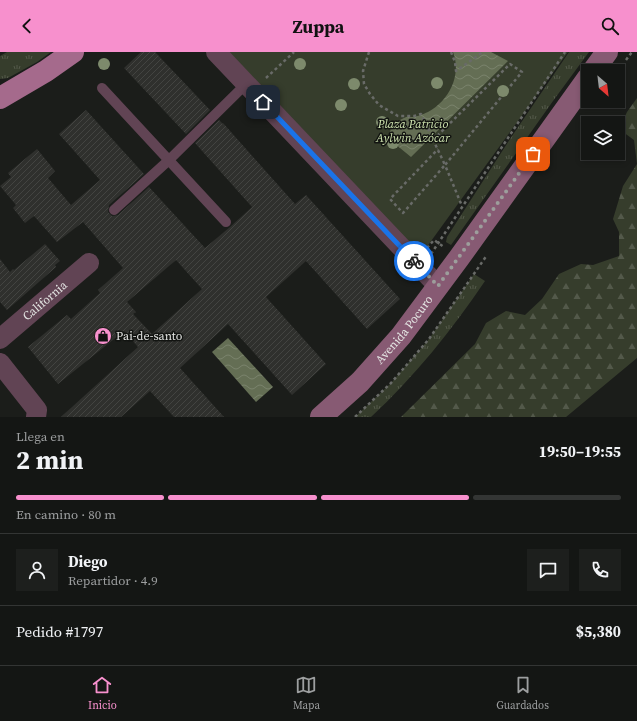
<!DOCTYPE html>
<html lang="es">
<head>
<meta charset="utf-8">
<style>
  :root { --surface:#141614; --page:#1d1f1d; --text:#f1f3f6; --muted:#9d9fa0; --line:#333534; --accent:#f790cd }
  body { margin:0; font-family:"Source Serif 4",serif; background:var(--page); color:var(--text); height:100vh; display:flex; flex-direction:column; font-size:15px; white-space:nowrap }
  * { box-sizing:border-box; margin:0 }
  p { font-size:13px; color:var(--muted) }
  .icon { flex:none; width:22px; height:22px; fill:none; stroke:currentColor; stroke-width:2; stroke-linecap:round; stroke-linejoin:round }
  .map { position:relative; height:365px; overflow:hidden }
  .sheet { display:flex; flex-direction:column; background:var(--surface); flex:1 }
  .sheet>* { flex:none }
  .needle { width:26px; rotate:152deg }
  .buttons { position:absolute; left:581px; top:12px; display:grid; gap:8px }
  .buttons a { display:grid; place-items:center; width:44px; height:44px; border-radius:0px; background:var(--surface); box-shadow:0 2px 6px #0003,0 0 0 1px var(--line); font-size:20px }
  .pin { position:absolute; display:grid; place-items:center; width:34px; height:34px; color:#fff; margin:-17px; border-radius:8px; box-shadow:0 2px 6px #0006 }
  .courier { position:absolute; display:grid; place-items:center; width:40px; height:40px; margin:-20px; border:3px solid #1a73e8; border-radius:50%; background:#fff; color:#222; box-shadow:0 1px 5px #0007 }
  .headline em { font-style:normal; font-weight:700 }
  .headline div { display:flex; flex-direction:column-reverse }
  .headline { display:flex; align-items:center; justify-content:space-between; height:68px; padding:0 16px }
  h1 { font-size:26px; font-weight:700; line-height:30px }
  .bar { display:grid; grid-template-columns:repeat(4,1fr); gap:6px 4px; align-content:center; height:48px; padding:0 16px }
  .bar i { height:5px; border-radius:3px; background:var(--line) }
  .bar .selected { background:var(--accent) }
  .bar p { grid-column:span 4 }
  .line { display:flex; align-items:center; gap:10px; padding:0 16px; border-top:1px solid var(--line) }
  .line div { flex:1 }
  .round { display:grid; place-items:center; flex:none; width:42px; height:42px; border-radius:0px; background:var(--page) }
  header { display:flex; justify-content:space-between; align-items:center; height:52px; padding:0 16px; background:var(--accent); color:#111; font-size:18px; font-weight:700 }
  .tabs { display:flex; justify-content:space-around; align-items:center; height:56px; border-top:1px solid var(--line); background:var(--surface); font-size:11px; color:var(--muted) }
  .tabs a { display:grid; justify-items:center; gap:2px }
  .tabs .selected { color:var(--accent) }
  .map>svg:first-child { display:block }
  .grass { fill:url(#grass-tufts) }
  .forest { fill:url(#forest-firs) }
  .park { fill:#363d2c }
  .water { fill:url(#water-waves) }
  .building { fill:url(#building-hatch); fill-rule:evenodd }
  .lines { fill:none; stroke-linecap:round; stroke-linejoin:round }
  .path { stroke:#696b68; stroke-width:2.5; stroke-dasharray:3 3; stroke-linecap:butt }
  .lane { stroke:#614454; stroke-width:10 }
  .street { stroke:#614454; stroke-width:20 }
  .secondary { stroke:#875a73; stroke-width:22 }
  .primary { stroke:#a56a8c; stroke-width:22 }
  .tree { fill:#7d8a6c }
  .done { stroke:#9d9e9c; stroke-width:4; stroke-dasharray:0 7.2 }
  .route { stroke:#1a73e8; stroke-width:5 }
  .labels { text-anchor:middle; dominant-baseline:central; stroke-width:3; stroke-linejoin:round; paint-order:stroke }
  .park-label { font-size:12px; font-style:italic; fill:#cee3af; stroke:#121411 }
  .street-label { font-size:12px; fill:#e3e4e2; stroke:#121411 }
  .poi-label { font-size:12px; fill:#e3e4e2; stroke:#121411; text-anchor:start }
</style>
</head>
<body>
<header><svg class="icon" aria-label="back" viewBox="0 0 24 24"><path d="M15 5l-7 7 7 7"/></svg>Zuppa<svg class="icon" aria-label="search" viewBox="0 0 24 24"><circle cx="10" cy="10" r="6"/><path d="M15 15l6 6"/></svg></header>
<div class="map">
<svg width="637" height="365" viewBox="0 0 637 365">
  <defs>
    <pattern id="grass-tufts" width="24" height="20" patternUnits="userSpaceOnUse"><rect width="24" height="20" fill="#363d2c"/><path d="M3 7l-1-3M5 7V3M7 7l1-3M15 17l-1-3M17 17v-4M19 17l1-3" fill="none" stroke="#53594a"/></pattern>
    <pattern id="forest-firs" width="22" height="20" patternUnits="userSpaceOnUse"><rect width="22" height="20" fill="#363d2c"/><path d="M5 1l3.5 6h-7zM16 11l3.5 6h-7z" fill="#53594a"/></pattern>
    <pattern id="water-waves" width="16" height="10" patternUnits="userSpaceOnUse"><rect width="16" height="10" fill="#646e54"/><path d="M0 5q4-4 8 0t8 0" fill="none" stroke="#7a836c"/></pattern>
    <pattern id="building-hatch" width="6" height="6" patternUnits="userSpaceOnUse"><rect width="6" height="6" fill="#2f302d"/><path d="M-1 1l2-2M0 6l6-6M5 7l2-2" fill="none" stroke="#434441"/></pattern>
  </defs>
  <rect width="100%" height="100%" fill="#1b1d1a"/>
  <g class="grass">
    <path d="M7,0H51L37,10L8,26L0,27V4Z"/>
    <path d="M569,0H589L553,49L451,193L446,190L447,185L512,84Z"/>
    <path d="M474,222L485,229C452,278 414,325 371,365H355L391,331L429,287Z"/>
  </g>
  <path class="forest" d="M637,46V306L566,365H401L475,292L486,271L506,259L525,263L542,247L559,222L581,212L593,213L619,204V180L613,167L623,134L637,112L634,88L619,77L627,60Z"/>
  <path class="park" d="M229,0H568L421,203Z"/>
  <g class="water">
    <path d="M453,0H491L508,9L411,105L389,87L391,75C395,72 399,68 404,66C407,64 410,65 413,65C417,65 423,62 428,60C449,49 462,23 453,0Z"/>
    <path d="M228,286L273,335L256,350L212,300Z"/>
  </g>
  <g class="building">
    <path d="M141,0H155L210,58L186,82L124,16Z"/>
    <path d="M86,58L144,122L109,153L108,160L112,164L118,163L149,135L205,196L230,175L252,155L195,91L219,68L223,72V71L295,152L306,143L400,247L367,277L306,209L266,245L326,312L292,343L228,272L180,316L224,365H174L150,339L121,365H61L138,295L124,279L58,332L28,295L67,263L71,267L100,241L98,238L123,216L83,170L57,190L34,164L25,171L13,156L16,153L0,134L11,125L8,121L37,97L55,119L48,126L71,153L100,128L59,82ZM176,208L202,237L152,282L133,262L136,260L127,250Z"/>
    <path d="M45,192L60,209L55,213L56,215L7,258L0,250V207L10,220L13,217L14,218Z"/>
  </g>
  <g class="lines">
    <g class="path">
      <path d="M369,0L363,19L364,32L370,42L379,53L398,64H414L421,62L445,113L403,161L390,147L438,97"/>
      <path d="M451,0L455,10L456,19L483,0"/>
      <path d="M626,8L632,0"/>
      <path d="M266,26L294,0"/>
      <path d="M433,88L510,12L522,20L445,113L462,154"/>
      <path d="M427,196L434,188L444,195"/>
      <path d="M431,202L565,0"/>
      <path d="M355,365L391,331L429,287L487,203"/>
    </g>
    <g class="lane">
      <path d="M102,36L226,170"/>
      <path d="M114,158L169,108L246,32"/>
    </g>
    <g class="street">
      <path d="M216,0L438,234"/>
      <path id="s1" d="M0,287L89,211"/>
      <path d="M0,311L37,358L36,365"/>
    </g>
    <g class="secondary">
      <path d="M593,19L607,0"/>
      <path id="s2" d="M321,365L360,330L401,284L459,206L588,26"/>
    </g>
    <path class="primary" d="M0,46L46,19L73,0"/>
  </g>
  <g class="tree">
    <circle cx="104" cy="12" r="6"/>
    <circle cx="300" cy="12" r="6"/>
    <circle cx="437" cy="31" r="6"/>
    <circle cx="354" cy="32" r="6"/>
    <circle cx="503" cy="39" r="6"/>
    <circle cx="341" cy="53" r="6"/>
    <circle cx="382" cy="70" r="6"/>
    <circle cx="393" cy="91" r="6"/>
  </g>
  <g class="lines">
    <path class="done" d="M414,209L438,234L533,102"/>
    <path class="route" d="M263,50L414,209"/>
  </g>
  <defs>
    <g id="shop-disc" transform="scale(0.9)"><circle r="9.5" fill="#f790cd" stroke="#121411"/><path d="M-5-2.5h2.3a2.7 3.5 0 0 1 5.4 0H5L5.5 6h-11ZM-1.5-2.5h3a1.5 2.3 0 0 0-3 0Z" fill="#111"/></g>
  </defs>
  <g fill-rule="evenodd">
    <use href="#shop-disc" x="103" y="284"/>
  </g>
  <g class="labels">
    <g class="park-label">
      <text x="413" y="72">Plaza Patricio<tspan x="413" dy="14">Aylwin Azócar</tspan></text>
    </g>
    <g class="street-label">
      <text stroke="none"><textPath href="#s1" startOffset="59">California</textPath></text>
      <text stroke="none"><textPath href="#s2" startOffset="121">Avenida Pocuro</textPath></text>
    </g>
    <g class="poi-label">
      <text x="116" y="284">Pai-de-santo</text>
    </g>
  </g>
</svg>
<div class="buttons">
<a><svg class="needle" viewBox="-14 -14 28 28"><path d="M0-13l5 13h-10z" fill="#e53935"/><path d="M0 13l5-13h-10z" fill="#9d9fa0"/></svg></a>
<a><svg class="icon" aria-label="layers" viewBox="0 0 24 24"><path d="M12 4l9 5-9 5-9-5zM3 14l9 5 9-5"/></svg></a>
</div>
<div class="pin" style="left:533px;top:102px;background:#ea580c"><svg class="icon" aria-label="bag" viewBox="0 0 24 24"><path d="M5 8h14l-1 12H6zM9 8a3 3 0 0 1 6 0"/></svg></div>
<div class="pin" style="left:263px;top:50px;background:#1f2937"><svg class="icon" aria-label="home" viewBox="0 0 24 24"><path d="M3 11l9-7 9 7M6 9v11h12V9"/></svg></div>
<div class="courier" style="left:414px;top:209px"><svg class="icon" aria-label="bike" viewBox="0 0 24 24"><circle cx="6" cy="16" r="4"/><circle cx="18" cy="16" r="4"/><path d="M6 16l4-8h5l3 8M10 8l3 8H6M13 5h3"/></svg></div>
</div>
<section class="sheet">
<div class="headline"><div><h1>2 min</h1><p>Llega en</p></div><em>19:50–19:55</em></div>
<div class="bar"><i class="selected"></i><i class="selected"></i><i class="selected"></i><i></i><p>En camino · 80 m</p></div>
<div class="line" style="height:72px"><a class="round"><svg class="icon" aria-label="person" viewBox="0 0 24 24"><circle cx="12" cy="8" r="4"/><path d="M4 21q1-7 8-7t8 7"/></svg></a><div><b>Diego</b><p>Repartidor · 4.9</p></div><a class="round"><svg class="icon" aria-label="chat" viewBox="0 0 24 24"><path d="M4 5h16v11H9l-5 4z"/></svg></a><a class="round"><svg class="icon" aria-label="phone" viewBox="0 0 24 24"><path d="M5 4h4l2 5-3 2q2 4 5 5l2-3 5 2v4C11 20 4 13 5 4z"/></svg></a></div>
<div class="line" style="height:52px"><div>Pedido #1797</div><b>$5,380</b></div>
</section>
<nav class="tabs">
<a class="selected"><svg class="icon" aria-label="home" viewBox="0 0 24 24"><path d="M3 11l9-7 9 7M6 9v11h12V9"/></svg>Inicio</a>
<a><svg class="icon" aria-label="map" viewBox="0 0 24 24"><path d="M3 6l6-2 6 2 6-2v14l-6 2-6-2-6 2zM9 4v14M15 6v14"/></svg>Mapa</a>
<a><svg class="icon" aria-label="saved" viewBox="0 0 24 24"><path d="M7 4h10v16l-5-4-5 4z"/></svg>Guardados</a>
</nav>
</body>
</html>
